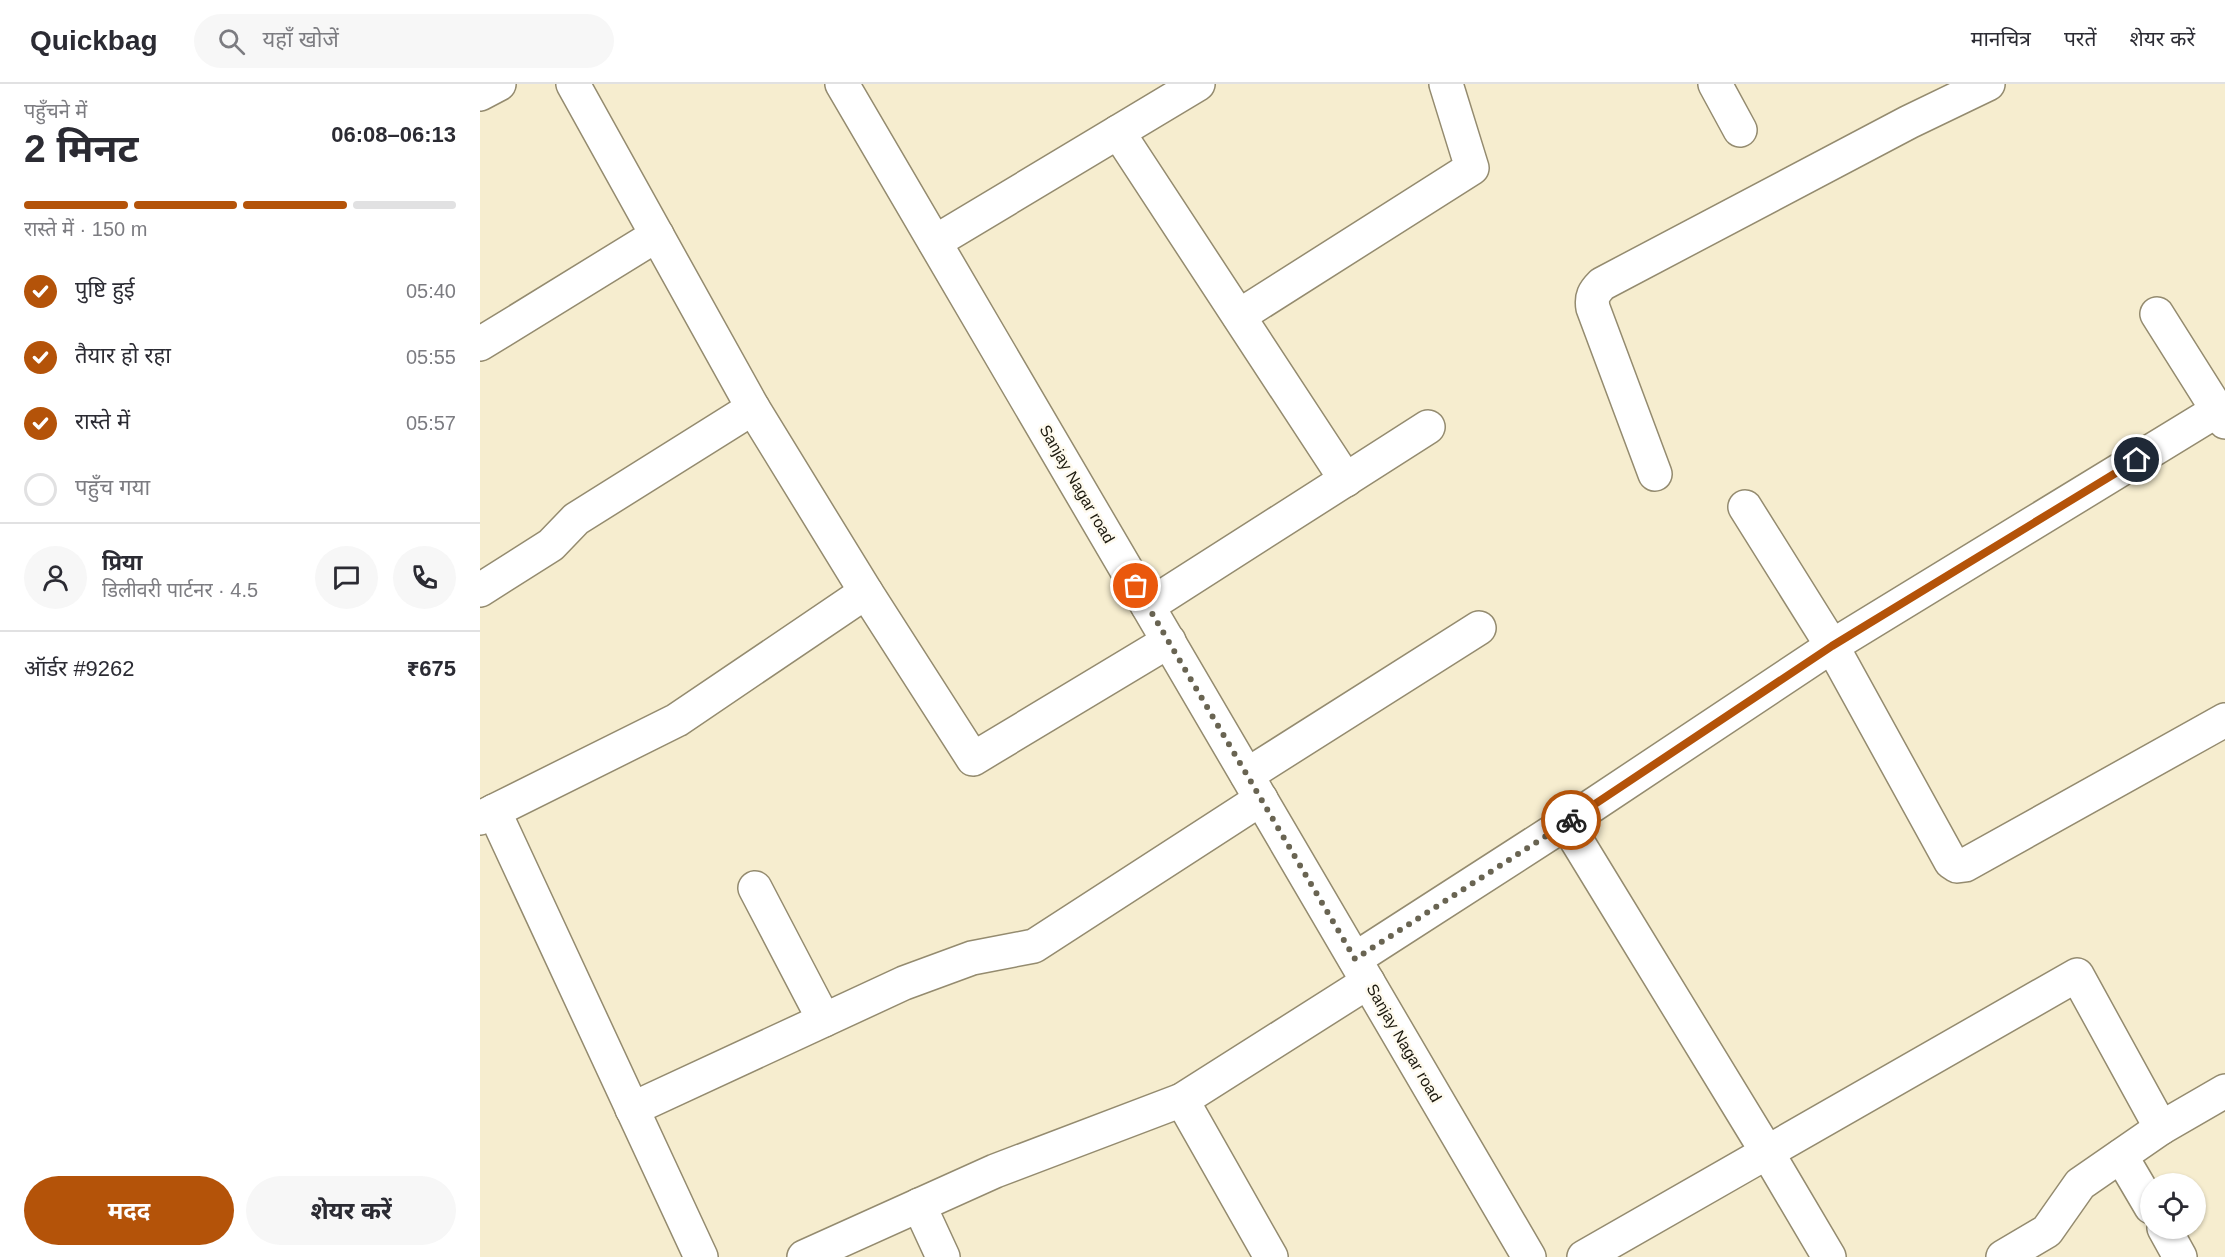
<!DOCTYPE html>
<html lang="hi">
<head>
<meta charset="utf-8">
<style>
  :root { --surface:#fff; --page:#f7f7f7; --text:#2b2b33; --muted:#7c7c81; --line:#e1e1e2; --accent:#b45309 }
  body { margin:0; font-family:Arial,"Noto Sans Devanagari",sans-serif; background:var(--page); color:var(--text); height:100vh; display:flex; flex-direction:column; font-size:22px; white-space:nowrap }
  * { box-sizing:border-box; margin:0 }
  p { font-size:20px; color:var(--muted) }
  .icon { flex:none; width:33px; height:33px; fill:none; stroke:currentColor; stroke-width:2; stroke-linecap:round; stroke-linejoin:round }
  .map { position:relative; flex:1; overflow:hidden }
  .sheet { display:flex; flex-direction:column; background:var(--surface); width:480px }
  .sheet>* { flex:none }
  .tools { position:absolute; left:1660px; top:1089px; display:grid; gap:12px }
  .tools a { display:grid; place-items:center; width:66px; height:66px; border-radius:50%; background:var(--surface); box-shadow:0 2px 4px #0004; font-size:30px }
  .pin { position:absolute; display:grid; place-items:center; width:51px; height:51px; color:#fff; margin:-26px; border:3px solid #fff; border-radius:50%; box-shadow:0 2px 6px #0007 }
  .courier { position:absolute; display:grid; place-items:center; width:60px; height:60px; margin:-30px; border:4px solid #b45309; border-radius:50%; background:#fff; color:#222; box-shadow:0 2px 8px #0007 }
  .headline em { font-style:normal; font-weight:700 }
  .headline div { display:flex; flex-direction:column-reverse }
  .headline { display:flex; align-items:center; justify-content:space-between; height:102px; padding:0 24px }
  h1 { font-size:39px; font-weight:700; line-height:45px }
  .bar { display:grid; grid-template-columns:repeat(4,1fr); gap:9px 6px; align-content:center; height:72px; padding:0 24px }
  .bar i { height:8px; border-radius:4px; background:var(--line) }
  .bar .selected { background:var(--accent) }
  .bar p { grid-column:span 4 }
  .line { display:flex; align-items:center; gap:15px; padding:0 24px; border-top:2px solid var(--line) }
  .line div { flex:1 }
  .round { display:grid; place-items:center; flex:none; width:63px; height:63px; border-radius:32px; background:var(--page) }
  ol { padding:0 24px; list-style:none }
  li { display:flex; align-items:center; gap:18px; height:66px }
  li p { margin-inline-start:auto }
  li .icon { padding:6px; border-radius:50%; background:var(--accent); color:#fff; stroke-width:4 }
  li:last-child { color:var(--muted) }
  li i { width:33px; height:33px; border:3px solid var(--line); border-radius:50% }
  .cta { display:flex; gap:12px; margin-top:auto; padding:12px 24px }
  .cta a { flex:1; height:69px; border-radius:36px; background:var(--accent); color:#fff; font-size:24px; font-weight:700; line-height:69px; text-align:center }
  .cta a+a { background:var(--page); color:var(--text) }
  header { display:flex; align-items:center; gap:36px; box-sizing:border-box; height:84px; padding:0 30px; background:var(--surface); border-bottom:2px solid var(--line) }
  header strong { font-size:28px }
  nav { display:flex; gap:33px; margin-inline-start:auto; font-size:21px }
  .search { width:420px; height:54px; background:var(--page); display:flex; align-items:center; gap:15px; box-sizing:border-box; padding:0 21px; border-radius:33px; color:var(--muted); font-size:22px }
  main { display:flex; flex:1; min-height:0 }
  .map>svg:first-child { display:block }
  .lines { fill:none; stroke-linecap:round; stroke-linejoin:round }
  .minor-casing { stroke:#948b6f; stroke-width:36 }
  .minor { stroke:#fff; stroke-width:33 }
  .done { stroke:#696452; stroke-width:6; stroke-dasharray:0 10.8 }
  .route { stroke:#b45309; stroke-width:8 }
  .labels { text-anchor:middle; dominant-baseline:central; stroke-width:5; stroke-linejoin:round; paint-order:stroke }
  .street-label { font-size:16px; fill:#1d1a0f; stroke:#fefaee }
</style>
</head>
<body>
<header>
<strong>Quickbag</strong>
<div class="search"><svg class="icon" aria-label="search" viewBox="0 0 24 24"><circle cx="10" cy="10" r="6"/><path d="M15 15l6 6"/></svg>यहाँ खोजें</div>
<nav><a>मानचित्र</a><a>परतें</a><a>शेयर करें</a></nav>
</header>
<main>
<section class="sheet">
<div class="headline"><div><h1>2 मिनट</h1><p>पहुँचने में</p></div><em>06:08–06:13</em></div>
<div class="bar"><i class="selected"></i><i class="selected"></i><i class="selected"></i><i></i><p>रास्ते में · 150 m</p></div>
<ol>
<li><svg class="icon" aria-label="check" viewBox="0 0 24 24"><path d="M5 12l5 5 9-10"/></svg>पुष्टि हुई<p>05:40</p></li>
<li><svg class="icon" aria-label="check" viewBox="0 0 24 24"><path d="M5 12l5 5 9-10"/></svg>तैयार हो रहा<p>05:55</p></li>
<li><svg class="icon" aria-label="check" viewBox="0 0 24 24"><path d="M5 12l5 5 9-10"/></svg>रास्ते में<p>05:57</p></li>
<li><i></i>पहुँच गया</li>
</ol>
<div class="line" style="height:108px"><a class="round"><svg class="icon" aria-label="person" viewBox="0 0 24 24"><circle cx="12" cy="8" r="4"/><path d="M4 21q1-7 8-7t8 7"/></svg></a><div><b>प्रिया</b><p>डिलीवरी पार्टनर · 4.5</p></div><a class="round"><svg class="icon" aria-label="chat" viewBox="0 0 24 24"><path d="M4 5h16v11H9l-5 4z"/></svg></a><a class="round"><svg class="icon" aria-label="phone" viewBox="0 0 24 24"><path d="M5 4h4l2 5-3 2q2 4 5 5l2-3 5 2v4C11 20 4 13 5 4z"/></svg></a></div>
<div class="line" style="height:78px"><div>ऑर्डर #9262</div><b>₹675</b></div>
<div class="cta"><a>मदद</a><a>शेयर करें</a></div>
</section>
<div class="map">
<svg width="1745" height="1173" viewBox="0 0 1745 1173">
  <rect width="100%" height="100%" fill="#f6edcf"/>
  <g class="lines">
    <g class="minor-casing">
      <g id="minor">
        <path d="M93,0L273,324L386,508L493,675L689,557"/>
        <path d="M362,0L1049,1173"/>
        <path d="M1235,0L1260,46"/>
        <path d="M0,10L19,0"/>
        <path d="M638,48L866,396"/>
        <path d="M455,158L718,0"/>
        <path d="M1677,230L1745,338"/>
        <path d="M759,232L992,84L966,0"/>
        <path d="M0,260L177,151"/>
        <path d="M1175,390L1113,224C1111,213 1114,208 1122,200L1429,38L1508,0"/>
        <path d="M1265,423L1352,562L1471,778L1477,782L1485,781L1745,636"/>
        <path d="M0,506L71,461L96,435L273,324"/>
        <path d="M668,522L948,343"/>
        <path d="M767,691L999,544"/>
        <path d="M14,727L221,1173"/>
        <path d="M0,734L197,636L386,508"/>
        <path d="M1086,739L1287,1068L1349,1173"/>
        <path d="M275,804L344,936"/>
        <path d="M875,875L1086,739L1352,562L1738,326"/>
        <path d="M702,1016L791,1173"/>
        <path d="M152,1025L424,899L492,874L554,862L781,715"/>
        <path d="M1641,1072L1671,1123"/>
        <path d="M439,1121L463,1173"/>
        <path d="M1684,1144L1700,1173"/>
        <path d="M324,1173L515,1087L702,1016L888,898"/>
        <path d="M1104,1173L1597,891L1681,1044"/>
        <path d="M1523,1173L1567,1147L1600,1100L1681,1044L1745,1007"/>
      </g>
    </g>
    <use href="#minor" class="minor"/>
  </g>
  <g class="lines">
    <path class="done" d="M656,502L875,875L1091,736"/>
    <path class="route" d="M1091,736L1352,562L1657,376"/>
  </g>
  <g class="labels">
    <g class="street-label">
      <text transform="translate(597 400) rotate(60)">Sanjay Nagar road</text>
      <text transform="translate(924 959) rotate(60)">Sanjay Nagar road</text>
    </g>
  </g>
</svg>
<div class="tools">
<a><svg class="icon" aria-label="locate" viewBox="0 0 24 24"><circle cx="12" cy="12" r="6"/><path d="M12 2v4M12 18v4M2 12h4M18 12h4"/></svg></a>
</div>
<div class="pin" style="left:656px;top:502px;background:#ea580c"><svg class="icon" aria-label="bag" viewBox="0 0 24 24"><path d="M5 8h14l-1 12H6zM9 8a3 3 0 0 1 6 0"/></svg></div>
<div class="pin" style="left:1657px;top:376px;background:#1f2937"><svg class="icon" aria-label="home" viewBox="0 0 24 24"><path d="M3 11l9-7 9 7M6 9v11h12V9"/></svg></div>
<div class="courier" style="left:1091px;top:736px"><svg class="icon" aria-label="bike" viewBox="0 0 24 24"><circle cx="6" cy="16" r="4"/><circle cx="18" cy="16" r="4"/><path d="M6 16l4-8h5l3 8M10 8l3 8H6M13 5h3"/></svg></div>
</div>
</main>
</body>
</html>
